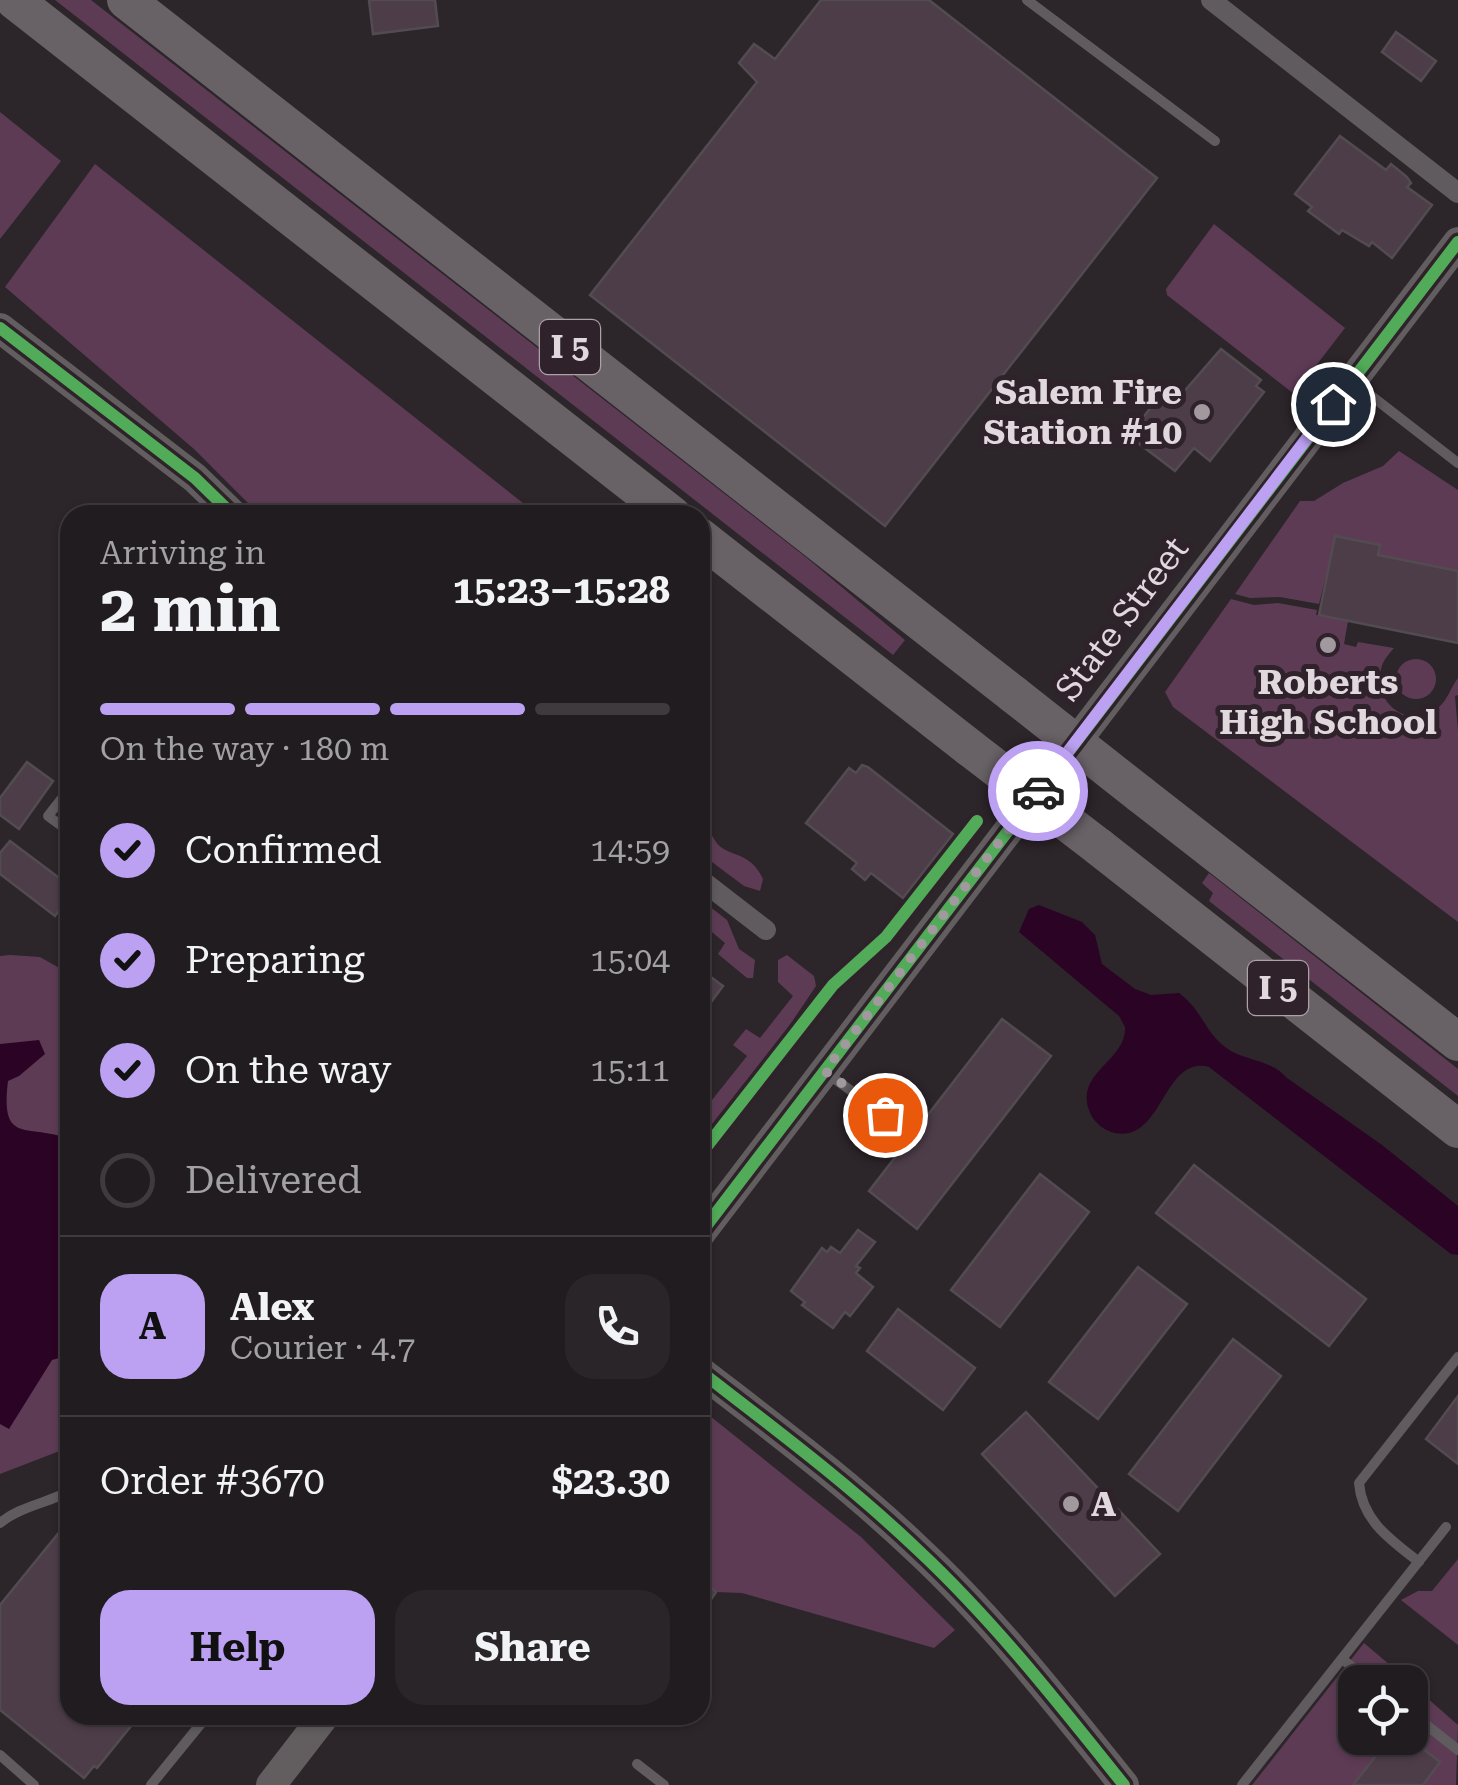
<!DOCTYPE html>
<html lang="en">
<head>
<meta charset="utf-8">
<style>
  :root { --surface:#211c20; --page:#292529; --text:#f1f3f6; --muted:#a2a1a5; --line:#3e3a3e; --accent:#bca0f2 }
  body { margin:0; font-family:"Roboto Serif",serif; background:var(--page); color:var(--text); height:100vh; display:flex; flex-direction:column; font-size:38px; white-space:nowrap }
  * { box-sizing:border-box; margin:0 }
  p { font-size:32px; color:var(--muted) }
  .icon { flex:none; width:55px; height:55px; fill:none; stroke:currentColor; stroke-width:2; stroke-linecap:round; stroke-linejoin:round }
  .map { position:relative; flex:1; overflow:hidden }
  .sheet { position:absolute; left:60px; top:505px; width:650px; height:1220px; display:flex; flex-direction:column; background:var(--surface); border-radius:30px; box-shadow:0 2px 8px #0004,0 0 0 2px var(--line) }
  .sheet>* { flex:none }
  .fabs { position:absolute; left:1338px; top:1665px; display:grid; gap:20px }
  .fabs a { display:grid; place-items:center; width:90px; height:90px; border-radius:20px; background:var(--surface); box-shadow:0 2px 8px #0004,0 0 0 2px var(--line); font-size:50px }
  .pin { position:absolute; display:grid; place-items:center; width:85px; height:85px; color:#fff; margin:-42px; border:5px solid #fff; border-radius:50%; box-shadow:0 2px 10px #0007 }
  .courier { position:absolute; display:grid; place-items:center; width:100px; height:100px; margin:-50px; border:8px solid #bca0f2; border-radius:50%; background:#fff; color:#222; box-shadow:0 2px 12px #0007 }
  .headline em { font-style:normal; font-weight:700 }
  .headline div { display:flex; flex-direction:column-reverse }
  .headline { display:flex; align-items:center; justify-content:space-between; height:170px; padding:0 40px }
  h1 { font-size:65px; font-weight:700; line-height:75px }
  .bar { display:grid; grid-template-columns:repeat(4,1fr); gap:15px 10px; align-content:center; height:120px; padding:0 40px }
  .bar i { height:12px; border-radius:8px; background:var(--line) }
  .bar .active { background:var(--accent) }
  .bar p { grid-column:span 4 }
  .line { display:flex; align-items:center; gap:25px; padding:0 40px; border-top:2px solid var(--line) }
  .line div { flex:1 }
  .round { display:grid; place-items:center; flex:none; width:105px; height:105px; border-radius:30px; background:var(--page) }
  ol { padding:0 40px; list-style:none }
  li { display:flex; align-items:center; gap:30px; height:110px }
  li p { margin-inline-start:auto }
  li .icon { padding:10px; border-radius:50%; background:var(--accent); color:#111; stroke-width:4 }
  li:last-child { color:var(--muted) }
  li i { width:55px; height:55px; border:5px solid var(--line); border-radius:50% }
  .cta { display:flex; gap:20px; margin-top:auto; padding:20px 40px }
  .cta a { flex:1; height:115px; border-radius:30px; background:var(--accent); color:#111; font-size:40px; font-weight:700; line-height:115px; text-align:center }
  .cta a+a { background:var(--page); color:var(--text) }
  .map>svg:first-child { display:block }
  .green { fill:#5e3b55 }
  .water { fill:#2b0324 }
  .building { fill:#4d3d49; stroke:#524c50; stroke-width:2.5 }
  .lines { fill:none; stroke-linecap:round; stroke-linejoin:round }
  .service { stroke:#5f5b5e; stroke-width:10 }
  .minor { stroke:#5f5b5e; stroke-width:20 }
  .secondary { stroke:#625e60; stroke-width:30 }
  .motorway { stroke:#686166; stroke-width:38 }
  .motorway-bridge { stroke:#686166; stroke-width:38 }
  .cycleway-casing { stroke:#2f222b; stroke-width:19 }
  .cycleway { stroke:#51ab58; stroke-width:12 }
  .done { stroke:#a2999f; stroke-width:10; stroke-dasharray:0 18 }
  .route { stroke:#bca0f2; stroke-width:12 }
  .poi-dot { fill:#a2999f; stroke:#2f222b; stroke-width:4 }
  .labels { text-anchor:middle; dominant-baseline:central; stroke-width:10; stroke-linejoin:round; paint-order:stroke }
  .shield { fill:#2f222b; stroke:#aca1a8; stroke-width:2.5 }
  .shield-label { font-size:32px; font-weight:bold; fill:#e1d8de }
  .poi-label { font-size:35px; font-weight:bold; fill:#e1d8de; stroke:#2f222b; text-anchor:end }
  .street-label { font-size:35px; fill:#e1d8de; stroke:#2f222b }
</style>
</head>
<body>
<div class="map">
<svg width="1458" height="1785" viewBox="0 0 1458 1785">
  <rect width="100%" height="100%" fill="#2c252a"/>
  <g class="green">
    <path d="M55,0H91L807,558L905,640L893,655Z"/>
    <path d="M0,112L61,161L0,239Z"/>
    <path d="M95,164L538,515H260L194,449L5,287Z"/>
    <path d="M1214,224L1345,328L1294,394L1167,295L1166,289Z"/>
    <path d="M1399,451L1458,490V571L1378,555L1380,545L1336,536L1319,604L1280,597L1250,598L1235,594L1300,501H1314L1343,483L1383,466Z"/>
    <path d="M1231,599L1254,605L1278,603L1317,610L1316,615L1348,621L1344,644L1356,647L1358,642L1394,648C1389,654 1383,660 1381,669C1373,701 1405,729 1435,710C1447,703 1450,688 1458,678V695L1455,696L1458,731V922L1173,707L1165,692Z"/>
    <circle cx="1416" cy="679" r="20"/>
    <path d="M700,821C709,828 710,833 716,842C726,857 750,850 763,879L760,891L744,886L700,853Z"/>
    <path d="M1209,873L1458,1069V1096L1209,901L1213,893L1202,883Z"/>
    <path d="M700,899L727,920L739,949L755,960L753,978H747L718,954L725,943L700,922Z"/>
    <path d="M10,955L40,957L70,974V1447L0,1474V956Z"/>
    <path d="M787,955L814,976L816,986L783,1035L700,1139V1115L747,1056L733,1045L746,1029L760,1038L793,996L778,982V960Z"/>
    <path d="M700,1408L861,1537L955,1630L934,1648L742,1593L716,1592L702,1581L709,1572L700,1565Z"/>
    <path d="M1458,1559V1645L1401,1600L1418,1591H1432Z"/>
    <path d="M1364,1643L1410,1682H1355V1738H1410V1683L1458,1725L1456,1785H1252Z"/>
  </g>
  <g class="water">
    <path d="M1039,905L1082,922L1095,935L1102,964L1135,989L1151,995L1179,993C1202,1010 1205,1032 1225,1047C1245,1062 1269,1058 1287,1078L1382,1145L1458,1206V1255L1451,1254L1209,1067C1163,1055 1163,1143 1115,1133C1105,1131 1096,1124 1091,1115C1071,1073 1127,1062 1125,1027L1119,1016L1019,932L1029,909Z"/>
    <path d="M39,1040L45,1054L19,1076L8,1081C0,1146 27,1123 70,1139V1355L52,1360L9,1429L0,1424V1044Z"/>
  </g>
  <g class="building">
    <path d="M369,0H435L438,26L373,34Z"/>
    <path d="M821,0H929L1157,178L885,526L590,295L757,82L739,63L754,44L775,59Z"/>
    <path d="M1396,32L1436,61L1421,81L1382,52Z"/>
    <path d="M1340,136L1386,170L1391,164L1407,177L1411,183L1407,187L1432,205L1392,258L1372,242L1369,246L1342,230L1339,234L1308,211L1312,207L1295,194Z"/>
    <path d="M1221,349L1261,380L1256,386L1264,392L1210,461L1194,448L1175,471L1129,436L1168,385L1181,395Z"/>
    <path d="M1335,536L1380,545L1378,555L1458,571V643L1319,615Z"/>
    <path d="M27,762L53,781L19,829L0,815V798Z"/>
    <path d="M862,765L868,767L953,834L903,898L871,873L865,880L852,869L857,863L806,823L849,768L856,773Z"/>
    <path d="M10,841L70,886V896L55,916L0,874V853Z"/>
    <path d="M700,969L723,986L700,1017Z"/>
    <path d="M1002,1019L1051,1056L917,1229L869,1191Z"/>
    <path d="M1194,1165L1366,1299L1329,1346L1156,1213Z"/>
    <path d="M1040,1174L1089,1212L1000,1327L951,1290Z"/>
    <path d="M858,1230L875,1242L856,1266L860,1268L856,1273L873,1287L850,1316L845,1312L833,1328L802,1305L805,1302L791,1291L822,1248L827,1252L831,1247L840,1253Z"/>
    <path d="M1138,1267L1187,1304L1098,1419L1049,1382Z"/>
    <path d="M898,1309L975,1368L943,1410L867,1351Z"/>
    <path d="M1233,1339L1281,1376L1178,1511L1129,1474Z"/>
    <path d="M1458,1396V1464L1426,1439Z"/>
    <path d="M1026,1412L1160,1554L1115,1596L982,1454Z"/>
    <path d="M70,1519V1715H140L97,1768L94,1766L84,1778L0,1710V1605Z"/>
    <path d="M700,1579L716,1592L700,1616Z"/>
    <path d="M1390,1738H1409L1440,1762L1423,1785H1353Z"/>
  </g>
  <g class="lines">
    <g class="service">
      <path d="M1027,0L1215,141"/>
      <path d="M1356,384L1458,463"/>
      <path d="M70,788L48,816L70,832"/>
      <path d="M825,1072L885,1115"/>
      <path d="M0,1523C19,1507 47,1503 70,1491"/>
      <path d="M1419,1562C1391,1540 1362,1521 1359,1483L1458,1357"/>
      <path d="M1342,1659L1372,1682"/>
      <path d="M1410,1712L1458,1750"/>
      <path d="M0,1755L34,1785"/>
      <path d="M637,1764L664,1785"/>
      <path d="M151,1785L208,1715"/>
      <path d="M1242,1785L1446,1527"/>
    </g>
    <g class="minor">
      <path d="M1211,0L1458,193"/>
      <path d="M700,879L766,930"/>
    </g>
    <g class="secondary">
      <path d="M0,328L195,478L233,515"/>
      <path d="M700,1234L1458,242"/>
      <path d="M700,1371C775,1429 850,1485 918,1550C994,1621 1059,1704 1124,1785"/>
      <path d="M271,1785L325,1715"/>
    </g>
    <g class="motorway">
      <path d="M14,0L672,515"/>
      <path d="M126,0L1013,694"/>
      <path d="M700,537L970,748"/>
      <path d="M1140,794L1458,1042"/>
      <path d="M1099,847L1458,1129"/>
    </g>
    <g class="motorway-bridge">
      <path d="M1013,694L1140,794"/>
      <path d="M970,748L1099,847"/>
    </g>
    <g class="cycleway-casing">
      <g id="cycleway">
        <path d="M0,328L195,478L233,515"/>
        <path d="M700,1155L833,985L886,937L977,821"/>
        <path d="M700,1234L1458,242"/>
        <path d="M700,1371C775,1429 850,1485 918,1550C994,1621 1059,1704 1124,1785"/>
      </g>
    </g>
    <use href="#cycleway" class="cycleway"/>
  </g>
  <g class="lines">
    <path class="done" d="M885,1115L825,1071L1038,791"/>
    <path class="route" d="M1038,791L1333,404"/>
  </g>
  <g class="poi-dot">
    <circle cx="1202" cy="412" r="10"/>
    <circle cx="1328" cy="645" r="10"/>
    <circle cx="1071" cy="1504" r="10"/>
  </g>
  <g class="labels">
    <g class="shield">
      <rect x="540" y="320" width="60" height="54" rx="8"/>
      <rect x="1248" y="961" width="60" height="54" rx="8"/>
    </g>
    <g class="shield-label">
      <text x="570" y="347">I 5</text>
      <text x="1278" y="988">I 5</text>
    </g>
    <g class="poi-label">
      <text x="1182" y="392">Salem Fire<tspan x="1182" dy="40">Station #10</tspan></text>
      <text x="1328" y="682" text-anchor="middle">Roberts<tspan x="1328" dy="40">High School</tspan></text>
      <text x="1091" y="1504" text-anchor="start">A</text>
    </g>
    <g class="street-label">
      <text transform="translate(1122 619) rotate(-53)">State Street</text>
    </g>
  </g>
</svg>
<div class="fabs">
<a><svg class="icon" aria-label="locate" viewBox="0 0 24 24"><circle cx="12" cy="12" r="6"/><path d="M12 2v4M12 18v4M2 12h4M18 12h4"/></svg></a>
</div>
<div class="pin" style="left:885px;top:1115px;background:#ea580c"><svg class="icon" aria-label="bag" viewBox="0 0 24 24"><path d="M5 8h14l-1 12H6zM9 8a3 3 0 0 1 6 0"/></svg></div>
<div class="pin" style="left:1333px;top:404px;background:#1f2937"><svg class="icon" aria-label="home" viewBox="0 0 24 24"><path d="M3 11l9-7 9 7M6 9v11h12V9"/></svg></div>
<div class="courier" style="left:1038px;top:791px"><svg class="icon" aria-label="car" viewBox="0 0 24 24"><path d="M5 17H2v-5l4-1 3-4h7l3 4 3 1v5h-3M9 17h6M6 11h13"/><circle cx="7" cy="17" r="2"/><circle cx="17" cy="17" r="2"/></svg></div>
<section class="sheet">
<div class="headline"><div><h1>2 min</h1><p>Arriving in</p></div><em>15:23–15:28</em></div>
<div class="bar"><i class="active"></i><i class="active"></i><i class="active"></i><i></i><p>On the way · 180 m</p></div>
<ol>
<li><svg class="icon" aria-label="check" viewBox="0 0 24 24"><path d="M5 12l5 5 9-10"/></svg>Confirmed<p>14:59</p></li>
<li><svg class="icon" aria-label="check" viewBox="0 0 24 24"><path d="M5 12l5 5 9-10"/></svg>Preparing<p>15:04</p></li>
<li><svg class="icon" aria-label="check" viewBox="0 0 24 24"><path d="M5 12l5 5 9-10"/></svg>On the way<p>15:11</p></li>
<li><i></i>Delivered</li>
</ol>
<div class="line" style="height:180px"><b class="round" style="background:var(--accent);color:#111">A</b><div><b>Alex</b><p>Courier · 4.7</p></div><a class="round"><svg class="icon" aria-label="phone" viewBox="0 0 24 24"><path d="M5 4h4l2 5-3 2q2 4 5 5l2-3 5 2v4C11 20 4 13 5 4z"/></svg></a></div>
<div class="line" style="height:130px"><div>Order #3670</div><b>$23.30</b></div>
<div class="cta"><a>Help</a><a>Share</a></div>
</section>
</div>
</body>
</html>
